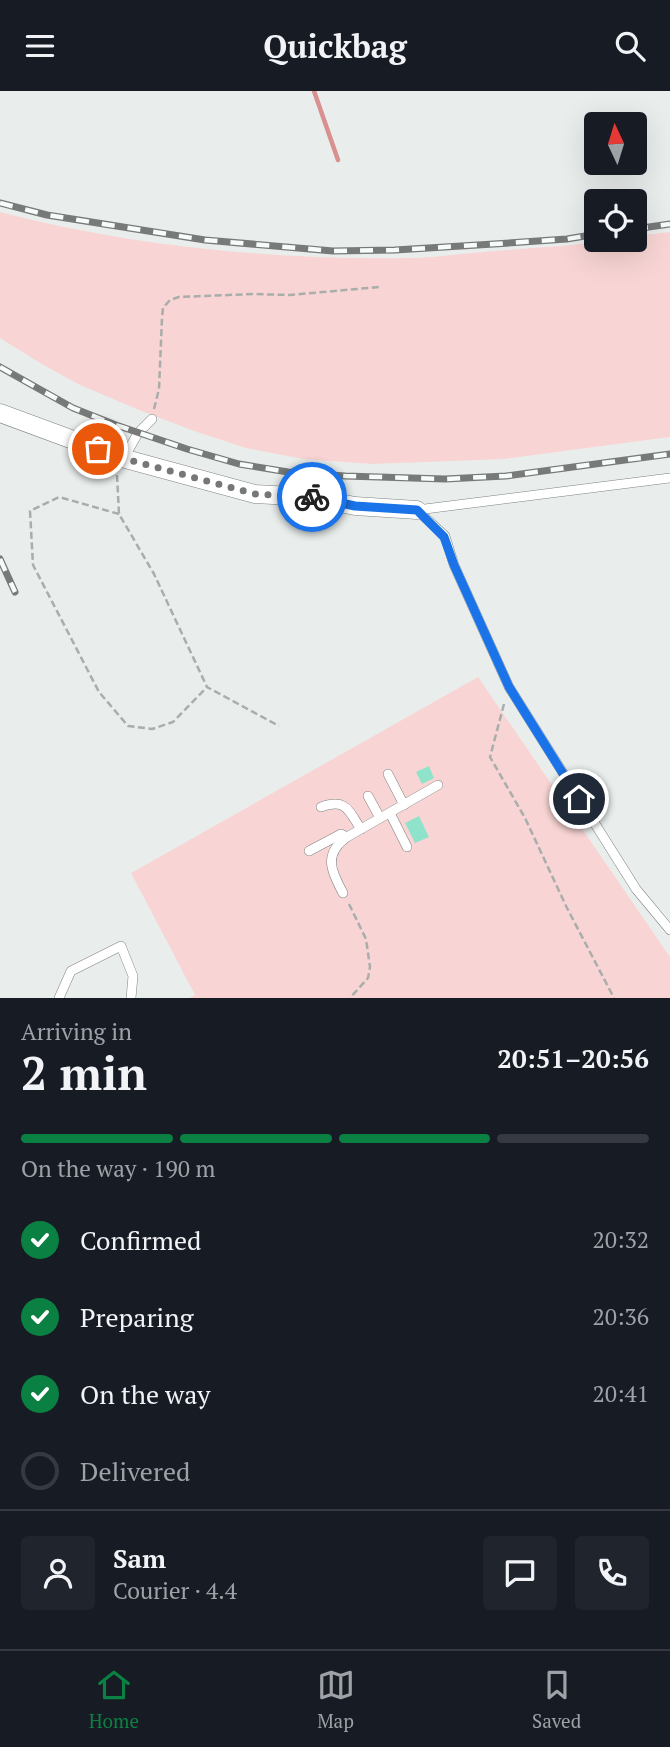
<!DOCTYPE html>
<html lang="en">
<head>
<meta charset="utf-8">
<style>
  :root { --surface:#171b24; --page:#20242c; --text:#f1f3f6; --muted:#9ea1a6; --line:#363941; --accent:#0b8043 }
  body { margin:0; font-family:"PT Serif",serif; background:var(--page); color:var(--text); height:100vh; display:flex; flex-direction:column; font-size:26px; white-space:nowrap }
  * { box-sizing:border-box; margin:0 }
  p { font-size:23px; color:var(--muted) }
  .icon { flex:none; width:38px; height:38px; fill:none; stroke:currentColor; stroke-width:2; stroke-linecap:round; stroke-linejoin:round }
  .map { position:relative; height:907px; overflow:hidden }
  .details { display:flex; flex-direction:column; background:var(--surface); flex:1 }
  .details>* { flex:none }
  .needle { width:46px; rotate:356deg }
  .tools { position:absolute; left:584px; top:21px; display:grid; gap:14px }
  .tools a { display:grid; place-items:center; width:63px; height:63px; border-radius:7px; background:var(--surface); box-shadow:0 7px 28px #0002; font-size:35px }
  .pin { position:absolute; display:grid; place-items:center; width:60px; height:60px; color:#fff; margin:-30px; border:4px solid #fff; border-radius:50%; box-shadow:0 2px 7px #0007 }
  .courier { position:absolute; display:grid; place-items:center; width:70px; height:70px; margin:-35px; border:5px solid #1a73e8; border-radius:50%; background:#fff; color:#222; box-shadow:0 2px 9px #0007 }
  .summary em { font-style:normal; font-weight:700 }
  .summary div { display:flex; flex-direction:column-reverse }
  .summary { display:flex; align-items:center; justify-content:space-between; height:119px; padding:0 21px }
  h1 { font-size:46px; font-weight:700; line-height:52px }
  .bar { display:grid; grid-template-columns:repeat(4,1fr); gap:10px 7px; align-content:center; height:84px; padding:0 21px }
  .bar i { height:9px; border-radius:5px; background:var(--line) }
  .bar .active { background:var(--accent) }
  .bar p { grid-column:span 4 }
  .line { display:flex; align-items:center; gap:18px; padding:0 21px; border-top:2px solid var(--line) }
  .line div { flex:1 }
  .round { display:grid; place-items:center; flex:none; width:74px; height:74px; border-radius:7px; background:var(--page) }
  ol { padding:0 21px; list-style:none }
  li { display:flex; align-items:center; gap:21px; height:77px }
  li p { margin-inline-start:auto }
  li .icon { padding:7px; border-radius:50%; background:var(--accent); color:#fff; stroke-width:4 }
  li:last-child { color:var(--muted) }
  li i { width:38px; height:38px; border:4px solid var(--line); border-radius:50% }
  header { display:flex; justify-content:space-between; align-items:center; height:91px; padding:0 21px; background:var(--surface); font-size:32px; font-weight:700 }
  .dock { display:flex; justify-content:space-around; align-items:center; height:98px; border-top:2px solid var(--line); background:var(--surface); font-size:19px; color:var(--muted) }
  .dock a { display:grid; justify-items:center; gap:4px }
  .dock .active { color:var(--accent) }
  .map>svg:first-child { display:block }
  .green { fill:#f8d5d4 }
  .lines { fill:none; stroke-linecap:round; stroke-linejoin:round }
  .stream { stroke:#d99090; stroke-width:4.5 }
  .building { fill:#90e3cb }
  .service-casing { stroke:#7e8381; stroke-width:10 }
  .minor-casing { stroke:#7e8381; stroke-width:19 }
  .path { stroke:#a9adab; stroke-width:2.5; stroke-dasharray:7 3.5; stroke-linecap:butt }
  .service { stroke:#fff; stroke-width:9 }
  .minor { stroke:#fff; stroke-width:18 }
  .rail-casing { stroke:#777a79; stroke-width:7 }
  .rail { stroke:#f6fcfa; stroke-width:4.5; stroke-dasharray:13; stroke-linecap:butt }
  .done { stroke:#757877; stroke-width:7; stroke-dasharray:0 12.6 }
  .route { stroke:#1a73e8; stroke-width:9 }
</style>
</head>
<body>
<header><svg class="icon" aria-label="menu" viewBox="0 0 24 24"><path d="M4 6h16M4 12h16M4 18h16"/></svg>Quickbag<svg class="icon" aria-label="search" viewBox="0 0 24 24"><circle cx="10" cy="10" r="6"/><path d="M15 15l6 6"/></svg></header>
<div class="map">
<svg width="670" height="907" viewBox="0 0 670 907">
  <rect width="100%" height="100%" fill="#e9eeec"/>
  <g class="green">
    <path d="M0,121C131,155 271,169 407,167C428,167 449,164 471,162C504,159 538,157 572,154C593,151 614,149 635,149V145L670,141V346L504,368L372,373L303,368L246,357L194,340L139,319L80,294L40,272L0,247Z"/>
    <path d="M478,586L670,866V907H189L195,904L131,782Z"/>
  </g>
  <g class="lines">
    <path class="stream" d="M314,0L338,69"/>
  </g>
  <g class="building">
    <path d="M429,675L434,687L422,693L416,681Z"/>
    <path d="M419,725L429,746L415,752L405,732Z"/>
  </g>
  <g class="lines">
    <g class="service-casing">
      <g id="service">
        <path d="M124,367L138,342L152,328"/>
        <path d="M417,419L445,445L454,474L509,596L636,798L670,839"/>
        <path d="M417,419L670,387"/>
        <path d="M388,683L404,714"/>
        <path d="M368,705L380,727"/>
        <path d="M321,716C346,707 348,719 361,738"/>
        <path d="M390,722L407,756"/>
        <path d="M309,760L341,743L347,746"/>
        <path d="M343,802C331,780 323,763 347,746L438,694"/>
        <path d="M59,907L71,880L121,855L133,885L131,907"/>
      </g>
    </g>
    <g class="minor-casing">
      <path id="minor" d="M0,322L122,367L255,403L309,406L355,415L417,419"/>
    </g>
    <g class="path">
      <path d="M154,318L159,298L162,227L163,217L170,209L179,206L253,203L290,204L379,196"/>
      <path d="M117,384L119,423L154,483L207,596L279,635"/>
      <path d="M119,423L59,406L30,420L33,474L99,601L128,635L152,638L173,631L207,596"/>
      <path d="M504,613L490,666L525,727L567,817L614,907"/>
      <path d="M349,813L366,848L370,876L368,887L350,907"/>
    </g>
    <use href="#service" class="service"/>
    <use href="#minor" class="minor"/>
    <g class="rail-casing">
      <g id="rail">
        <path d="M0,112L47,124L205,149L333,160L395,159L494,153L567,148L597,143"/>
        <path d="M635,138L670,133"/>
        <path d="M0,276L73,317L116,334L187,358L239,373L288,381L345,385L445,388L506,385L670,363"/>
        <path d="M0,468L15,501"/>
      </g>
    </g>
    <use href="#rail" class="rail"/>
  </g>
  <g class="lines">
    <path class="done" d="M98,358L122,367L255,403L312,406"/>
    <path class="route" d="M312,406L355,415L417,419L444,446L454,474L509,596L579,708"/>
  </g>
</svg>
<div class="tools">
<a><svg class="needle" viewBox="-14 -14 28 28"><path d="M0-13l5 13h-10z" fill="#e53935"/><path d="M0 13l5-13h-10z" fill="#9ea1a6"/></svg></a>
<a><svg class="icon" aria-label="locate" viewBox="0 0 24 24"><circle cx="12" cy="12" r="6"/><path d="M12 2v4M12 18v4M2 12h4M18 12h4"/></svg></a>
</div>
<div class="pin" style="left:98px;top:358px;background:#ea580c"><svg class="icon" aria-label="bag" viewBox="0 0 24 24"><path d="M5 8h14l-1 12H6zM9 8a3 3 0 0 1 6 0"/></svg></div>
<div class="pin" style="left:579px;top:708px;background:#1f2937"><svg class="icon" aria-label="home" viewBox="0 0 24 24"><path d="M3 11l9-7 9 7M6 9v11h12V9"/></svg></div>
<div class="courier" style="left:312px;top:406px"><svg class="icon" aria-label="bike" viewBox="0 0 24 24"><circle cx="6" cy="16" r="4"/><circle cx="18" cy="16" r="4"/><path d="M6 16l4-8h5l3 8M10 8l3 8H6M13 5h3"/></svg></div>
</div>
<section class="details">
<div class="summary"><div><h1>2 min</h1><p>Arriving in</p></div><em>20:51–20:56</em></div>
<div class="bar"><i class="active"></i><i class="active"></i><i class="active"></i><i></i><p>On the way · 190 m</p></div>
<ol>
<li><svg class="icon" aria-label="check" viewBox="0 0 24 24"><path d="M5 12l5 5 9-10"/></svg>Confirmed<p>20:32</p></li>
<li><svg class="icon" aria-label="check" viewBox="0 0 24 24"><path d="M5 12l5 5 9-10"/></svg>Preparing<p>20:36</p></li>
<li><svg class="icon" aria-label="check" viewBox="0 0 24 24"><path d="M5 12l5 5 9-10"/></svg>On the way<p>20:41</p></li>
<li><i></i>Delivered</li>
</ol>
<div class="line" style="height:126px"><a class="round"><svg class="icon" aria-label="person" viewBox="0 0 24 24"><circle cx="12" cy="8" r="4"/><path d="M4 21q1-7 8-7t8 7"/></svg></a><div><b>Sam</b><p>Courier · 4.4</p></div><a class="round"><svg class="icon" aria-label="chat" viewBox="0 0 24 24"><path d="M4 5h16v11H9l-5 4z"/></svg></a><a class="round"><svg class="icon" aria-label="phone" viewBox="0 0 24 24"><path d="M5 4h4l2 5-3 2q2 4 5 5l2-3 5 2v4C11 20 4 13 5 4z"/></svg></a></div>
</section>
<nav class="dock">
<a class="active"><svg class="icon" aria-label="home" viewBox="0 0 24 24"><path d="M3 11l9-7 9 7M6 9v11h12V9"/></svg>Home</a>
<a><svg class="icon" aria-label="map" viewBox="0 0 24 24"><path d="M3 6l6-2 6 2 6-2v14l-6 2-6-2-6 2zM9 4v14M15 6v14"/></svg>Map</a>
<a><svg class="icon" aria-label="saved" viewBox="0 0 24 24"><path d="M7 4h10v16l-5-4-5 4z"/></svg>Saved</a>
</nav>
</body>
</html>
